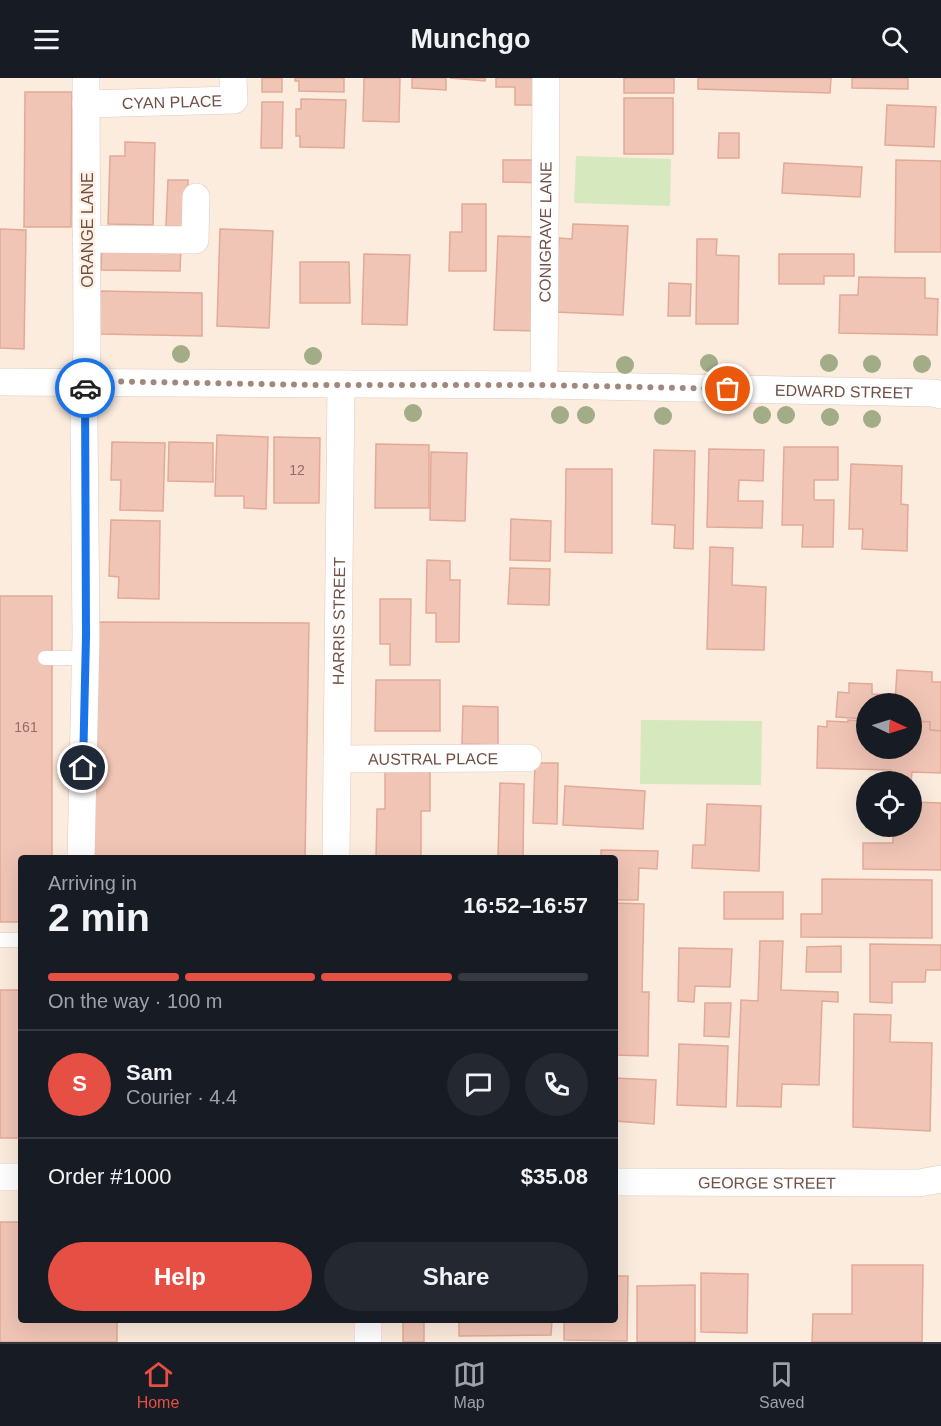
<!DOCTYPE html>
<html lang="en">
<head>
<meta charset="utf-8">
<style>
  :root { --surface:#171b24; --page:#242831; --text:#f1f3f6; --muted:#9ea1a6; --line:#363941; --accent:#e64f43 }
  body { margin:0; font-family:Arial,sans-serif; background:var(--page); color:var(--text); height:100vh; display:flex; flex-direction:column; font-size:22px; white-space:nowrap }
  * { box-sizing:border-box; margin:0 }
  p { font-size:20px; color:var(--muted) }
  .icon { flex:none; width:33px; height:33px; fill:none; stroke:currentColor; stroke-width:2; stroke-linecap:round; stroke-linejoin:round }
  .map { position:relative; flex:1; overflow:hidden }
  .side { position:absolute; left:18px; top:777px; width:600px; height:468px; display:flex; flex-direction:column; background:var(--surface); border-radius:6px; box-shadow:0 6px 24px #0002 }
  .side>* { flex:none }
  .needle { width:39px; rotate:94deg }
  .buttons { position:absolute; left:856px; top:615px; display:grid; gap:12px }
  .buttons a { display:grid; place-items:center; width:66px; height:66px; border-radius:50%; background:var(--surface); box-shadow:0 6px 24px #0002; font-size:30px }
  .pin { position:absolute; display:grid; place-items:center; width:51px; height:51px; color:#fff; margin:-26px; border:3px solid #fff; border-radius:50%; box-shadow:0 2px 6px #0007 }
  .courier { position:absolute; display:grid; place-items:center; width:60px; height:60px; margin:-30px; border:4px solid #1a73e8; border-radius:50%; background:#fff; color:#222; box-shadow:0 2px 8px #0007 }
  .overview em { font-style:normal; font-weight:700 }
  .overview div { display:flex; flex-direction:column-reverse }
  .overview { display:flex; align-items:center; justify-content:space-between; height:102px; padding:0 30px }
  h1 { font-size:39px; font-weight:700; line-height:45px }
  .bar { display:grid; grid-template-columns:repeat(4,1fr); gap:9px 6px; align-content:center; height:72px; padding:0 30px }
  .bar i { height:8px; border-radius:4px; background:var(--line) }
  .bar .current { background:var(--accent) }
  .bar p { grid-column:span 4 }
  .line { display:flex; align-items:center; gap:15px; padding:0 30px; border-top:2px solid var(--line) }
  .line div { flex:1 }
  .round { display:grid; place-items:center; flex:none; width:63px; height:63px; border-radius:32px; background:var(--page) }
  .action { display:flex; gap:12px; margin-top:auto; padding:12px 30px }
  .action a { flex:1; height:69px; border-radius:36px; background:var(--accent); color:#fff; font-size:24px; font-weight:700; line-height:69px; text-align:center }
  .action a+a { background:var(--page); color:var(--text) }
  header { display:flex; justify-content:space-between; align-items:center; height:78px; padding:0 30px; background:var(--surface); font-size:27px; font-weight:700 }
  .menu { display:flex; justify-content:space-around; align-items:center; height:84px; border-top:2px solid var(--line); background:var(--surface); font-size:16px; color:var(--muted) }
  .menu a { display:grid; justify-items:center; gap:3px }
  .menu .current { color:var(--accent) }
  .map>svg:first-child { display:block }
  .green { fill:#d5e8be }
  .building { fill:#f1c5b6; stroke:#e3a997; stroke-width:1.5 }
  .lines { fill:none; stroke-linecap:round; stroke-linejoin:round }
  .service-casing { stroke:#e1c9be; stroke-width:15 }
  .minor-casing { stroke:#e1c9be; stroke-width:28 }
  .service { stroke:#fff; stroke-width:14 }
  .minor { stroke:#fff; stroke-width:27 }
  .tree { fill:#a2ac87 }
  .done { stroke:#a2877c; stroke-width:6; stroke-dasharray:0 10.8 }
  .route { stroke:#1a73e8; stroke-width:8 }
  .labels { text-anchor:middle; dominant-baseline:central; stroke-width:5; stroke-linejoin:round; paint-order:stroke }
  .number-label { font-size:14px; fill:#916d63 }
  .street-label { font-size:16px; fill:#715047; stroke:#fff0e4 }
</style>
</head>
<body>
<header><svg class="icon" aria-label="menu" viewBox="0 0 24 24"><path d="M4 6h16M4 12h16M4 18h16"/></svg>Munchgo<svg class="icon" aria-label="search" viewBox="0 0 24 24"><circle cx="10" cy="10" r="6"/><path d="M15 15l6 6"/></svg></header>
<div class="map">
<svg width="941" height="1264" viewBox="0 0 941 1264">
  <rect width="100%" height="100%" fill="#fcecde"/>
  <g class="green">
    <path d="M576,78L671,81L670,128L574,125Z"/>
    <path d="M641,642L762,643L761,707L640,706Z"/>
  </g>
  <g class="building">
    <rect x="262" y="0" width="20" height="14"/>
    <path d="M295,0H344V14L299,13V3H295Z"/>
    <path d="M364,0H400L399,44L363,43Z"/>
    <path d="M412,0H446V12L412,10Z"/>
    <path d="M450,0H485V3Z"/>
    <path d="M496,0H539V27H515V9H496Z"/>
    <rect x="624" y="0" width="50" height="15"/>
    <path d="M698,0H831L830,15L698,11Z"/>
    <path d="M852,0H908V11L852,10Z"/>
    <path d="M25,14H72L71,149H24Z"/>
    <rect x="624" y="20" width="49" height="56"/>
    <path d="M301,21L346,22L344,70L300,69V58H296V31H301Z"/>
    <path d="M262,24H283L282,70H261Z"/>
    <path d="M887,27L936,29L934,69L885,67Z"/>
    <path d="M719,55H739V80H718Z"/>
    <path d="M125,64L155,65L153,147L108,146L110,78H125Z"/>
    <path d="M503,82H544V105L503,104Z"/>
    <path d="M896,82L941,83V174H895Z"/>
    <path d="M784,85L862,89L860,119L782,115Z"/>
    <path d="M168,102H188L187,149L166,148Z"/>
    <path d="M462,126H486V193H449L450,154H462Z"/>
    <path d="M573,146L628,148L623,237L555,234L559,160L572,161Z"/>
    <path d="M0,151L26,152L24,271L0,270Z"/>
    <path d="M220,151L273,153L269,250L217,248Z"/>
    <path d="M498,158L539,159L536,253L494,252Z"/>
    <path d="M697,161H717L716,177L739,178L738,246H696Z"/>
    <path d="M102,166L181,167L180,193L101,192Z"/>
    <path d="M364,176L410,177L407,247L362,246Z"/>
    <path d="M779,176H854V198H824V206H779Z"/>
    <path d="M300,184H349L350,225H300Z"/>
    <path d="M859,199L925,200V220L938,221L937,257L839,255L840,217H858Z"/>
    <path d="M669,205L691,206L690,238H668Z"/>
    <path d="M100,213L202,215V258L100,256Z"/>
    <path d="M217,357L268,359L266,431L244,430V418H215Z"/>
    <path d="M274,359L320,360L319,425H274Z"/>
    <path d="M112,364L165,365L163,433L120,432L121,402H111Z"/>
    <path d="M169,364L213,365V404L168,403Z"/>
    <path d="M376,366L429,367V430H375Z"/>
    <path d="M784,369H838V402H814V422H834L833,469H802L803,447H782Z"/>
    <path d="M709,371L764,372L763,403L739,402L738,423H763L762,450L707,449Z"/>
    <path d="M654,372L695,373L693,471L674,470L675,447L652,446Z"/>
    <path d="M431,374L467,375L465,443L430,442Z"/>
    <path d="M851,386L902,388L901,426L908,427L907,473L862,471L863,451H849Z"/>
    <path d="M566,391H612V475L565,474Z"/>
    <path d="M511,441L551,443L550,483L510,482Z"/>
    <path d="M111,442L160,443L159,521L118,520L119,499L109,498Z"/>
    <path d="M710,469L733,470L732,507L766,509L764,572L707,571Z"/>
    <path d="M427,482L450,483V502H460L459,564H436V535H426Z"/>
    <path d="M510,490L550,491L549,527L508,526Z"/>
    <path d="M0,518H52V780H21V844H0Z"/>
    <path d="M380,521H411L410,587H390V566H380Z"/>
    <path d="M94,544L309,545L305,780H91Z"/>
    <path d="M897,592L932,594V604H941V653L930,652V644L912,643V626H895Z"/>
    <path d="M376,602H440V653H375Z"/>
    <path d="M849,605L872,606V616L892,617L891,626H867V641L836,639L838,614L849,615Z"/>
    <path d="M463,628L498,629V667L462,666Z"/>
    <path d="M848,642L867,643V670H912V643L930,644V652L941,653V695L912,694L911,704H891V692L817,690L818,648L827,649V643L848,644Z"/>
    <path d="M535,685H558L557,746L533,745Z"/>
    <path d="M385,691L430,692V733H421V780H376L377,731H385Z"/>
    <path d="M500,705L524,706L523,780H498Z"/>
    <path d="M565,708L645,713L643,751L563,747Z"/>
    <path d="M912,724L941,725V792L863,791V765H893V748H912Z"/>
    <path d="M707,726L761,728L759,793L692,790L693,767H705Z"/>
    <path d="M601,772L658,773L657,791L639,790L638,822H615V780H601Z"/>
    <path d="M822,801L932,802V860L801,859V836H822Z"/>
    <rect x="724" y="814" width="59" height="27"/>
    <path d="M615,825L644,826L642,914H649L648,978L615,977Z"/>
    <path d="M760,863H783L781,912L838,914V924L822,923L819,1007L782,1006L781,1029L737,1028L741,922L758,923Z"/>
    <path d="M870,866L941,867V892H926L925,904H892V925L870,924Z"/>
    <path d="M841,868V894H806L807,869Z"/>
    <path d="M679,870L732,871L730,909L695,908L694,924L678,923Z"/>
    <rect x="0" y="912" width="21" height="148"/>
    <path d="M705,925H731L729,959L704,958Z"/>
    <path d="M854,936L891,937L890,964L932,965L930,1053L853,1049Z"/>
    <path d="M679,966L728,968L726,1029L677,1027Z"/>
    <path d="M615,1000L656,1002L654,1046L615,1043Z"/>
    <path d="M0,1144H21V1242H117V1264H0Z"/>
    <path d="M852,1187H923L922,1264H812L813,1236H852Z"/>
    <path d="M701,1195L748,1196L747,1255L701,1254Z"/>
    <path d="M615,1198H628L627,1263L564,1262V1242H615Z"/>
    <path d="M695,1207V1264H637V1208Z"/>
    <rect x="403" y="1242" width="21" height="22"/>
    <path d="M459,1242H552L551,1257L459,1258Z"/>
  </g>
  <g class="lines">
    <g class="service-casing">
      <g id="service">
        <path d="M45,580H85"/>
        <path d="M0,862H21"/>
      </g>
    </g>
    <g class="minor-casing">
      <g id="minor">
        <path id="s1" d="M86,26L234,22L233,0"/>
        <path d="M86,161L195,162L196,119"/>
        <path id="s2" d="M0,304L544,307L934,315L941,317"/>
        <path id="s3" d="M544,307L546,0"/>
        <path id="s4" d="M337,681L528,680"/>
        <path d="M81,780L86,558L84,342L87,270L86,0"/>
        <path id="s5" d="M336,780L341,307"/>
        <path d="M0,1099H21"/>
        <path id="s6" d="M615,1104L901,1105H919L941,1101"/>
        <path d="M368,1264V1242"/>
      </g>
    </g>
    <use href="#service" class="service"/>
    <use href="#minor" class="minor"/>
  </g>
  <g class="tree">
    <circle cx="181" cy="276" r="9"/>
    <circle cx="313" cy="278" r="9"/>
    <circle cx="709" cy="285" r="9"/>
    <circle cx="829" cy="285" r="9"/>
    <circle cx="872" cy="286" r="9"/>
    <circle cx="922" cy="286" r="9"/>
    <circle cx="625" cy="287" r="9"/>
    <circle cx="413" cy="335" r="9"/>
    <circle cx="560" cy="337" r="9"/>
    <circle cx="586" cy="337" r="9"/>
    <circle cx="762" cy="337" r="9"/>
    <circle cx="786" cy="337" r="9"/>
    <circle cx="663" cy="338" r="9"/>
    <circle cx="830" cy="339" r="9"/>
    <circle cx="872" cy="341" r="9"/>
  </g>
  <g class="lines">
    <path class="done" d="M85,310V303L318,307H544L728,311"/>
    <path class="route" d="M83,690L86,558L85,310"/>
  </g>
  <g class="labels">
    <g class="number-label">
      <text x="297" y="392">12</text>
      <text x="26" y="649">161</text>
    </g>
    <g class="street-label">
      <text stroke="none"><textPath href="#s1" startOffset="86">CYAN PLACE</textPath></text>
      <text transform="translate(87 152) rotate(-90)">ORANGE LANE</text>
      <text stroke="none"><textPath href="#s3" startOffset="153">CONIGRAVE LANE</textPath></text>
      <text stroke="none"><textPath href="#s2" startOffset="844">EDWARD STREET</textPath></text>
      <text stroke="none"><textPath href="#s5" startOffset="237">HARRIS STREET</textPath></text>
      <text stroke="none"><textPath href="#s4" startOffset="96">AUSTRAL PLACE</textPath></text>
      <text stroke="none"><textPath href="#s6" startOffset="152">GEORGE STREET</textPath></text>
    </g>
  </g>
</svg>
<div class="buttons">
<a><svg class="needle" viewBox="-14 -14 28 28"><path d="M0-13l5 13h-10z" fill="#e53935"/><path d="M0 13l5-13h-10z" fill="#9ea1a6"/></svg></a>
<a><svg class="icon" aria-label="locate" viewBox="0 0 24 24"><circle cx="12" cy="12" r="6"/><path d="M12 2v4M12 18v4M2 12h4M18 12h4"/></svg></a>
</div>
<div class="pin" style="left:728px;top:311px;background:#ea580c"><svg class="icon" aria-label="bag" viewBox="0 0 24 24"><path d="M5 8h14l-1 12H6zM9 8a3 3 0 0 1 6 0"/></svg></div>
<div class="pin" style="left:83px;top:690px;background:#1f2937"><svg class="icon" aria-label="home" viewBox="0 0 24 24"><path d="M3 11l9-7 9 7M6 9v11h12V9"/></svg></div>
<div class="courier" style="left:85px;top:310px"><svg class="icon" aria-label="car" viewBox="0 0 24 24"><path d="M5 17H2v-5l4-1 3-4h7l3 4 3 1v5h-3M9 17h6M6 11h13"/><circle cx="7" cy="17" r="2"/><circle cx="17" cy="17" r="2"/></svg></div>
<section class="side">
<div class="overview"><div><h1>2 min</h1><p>Arriving in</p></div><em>16:52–16:57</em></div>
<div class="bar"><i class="current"></i><i class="current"></i><i class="current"></i><i></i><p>On the way · 100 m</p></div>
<div class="line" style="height:108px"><b class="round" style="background:var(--accent);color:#fff">S</b><div><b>Sam</b><p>Courier · 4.4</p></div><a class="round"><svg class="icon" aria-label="chat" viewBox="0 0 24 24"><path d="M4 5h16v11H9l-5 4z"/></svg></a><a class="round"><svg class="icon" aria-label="phone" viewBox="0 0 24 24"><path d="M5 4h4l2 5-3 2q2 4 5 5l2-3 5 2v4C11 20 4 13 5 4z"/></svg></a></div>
<div class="line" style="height:78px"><div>Order #1000</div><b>$35.08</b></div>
<div class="action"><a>Help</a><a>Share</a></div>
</section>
</div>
<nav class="menu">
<a class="current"><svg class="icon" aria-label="home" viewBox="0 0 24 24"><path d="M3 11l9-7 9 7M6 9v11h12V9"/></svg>Home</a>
<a><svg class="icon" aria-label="map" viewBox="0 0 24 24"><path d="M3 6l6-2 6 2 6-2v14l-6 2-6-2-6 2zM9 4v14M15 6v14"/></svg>Map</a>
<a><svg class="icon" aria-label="saved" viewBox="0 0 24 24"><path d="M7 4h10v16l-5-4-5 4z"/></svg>Saved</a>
</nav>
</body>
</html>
